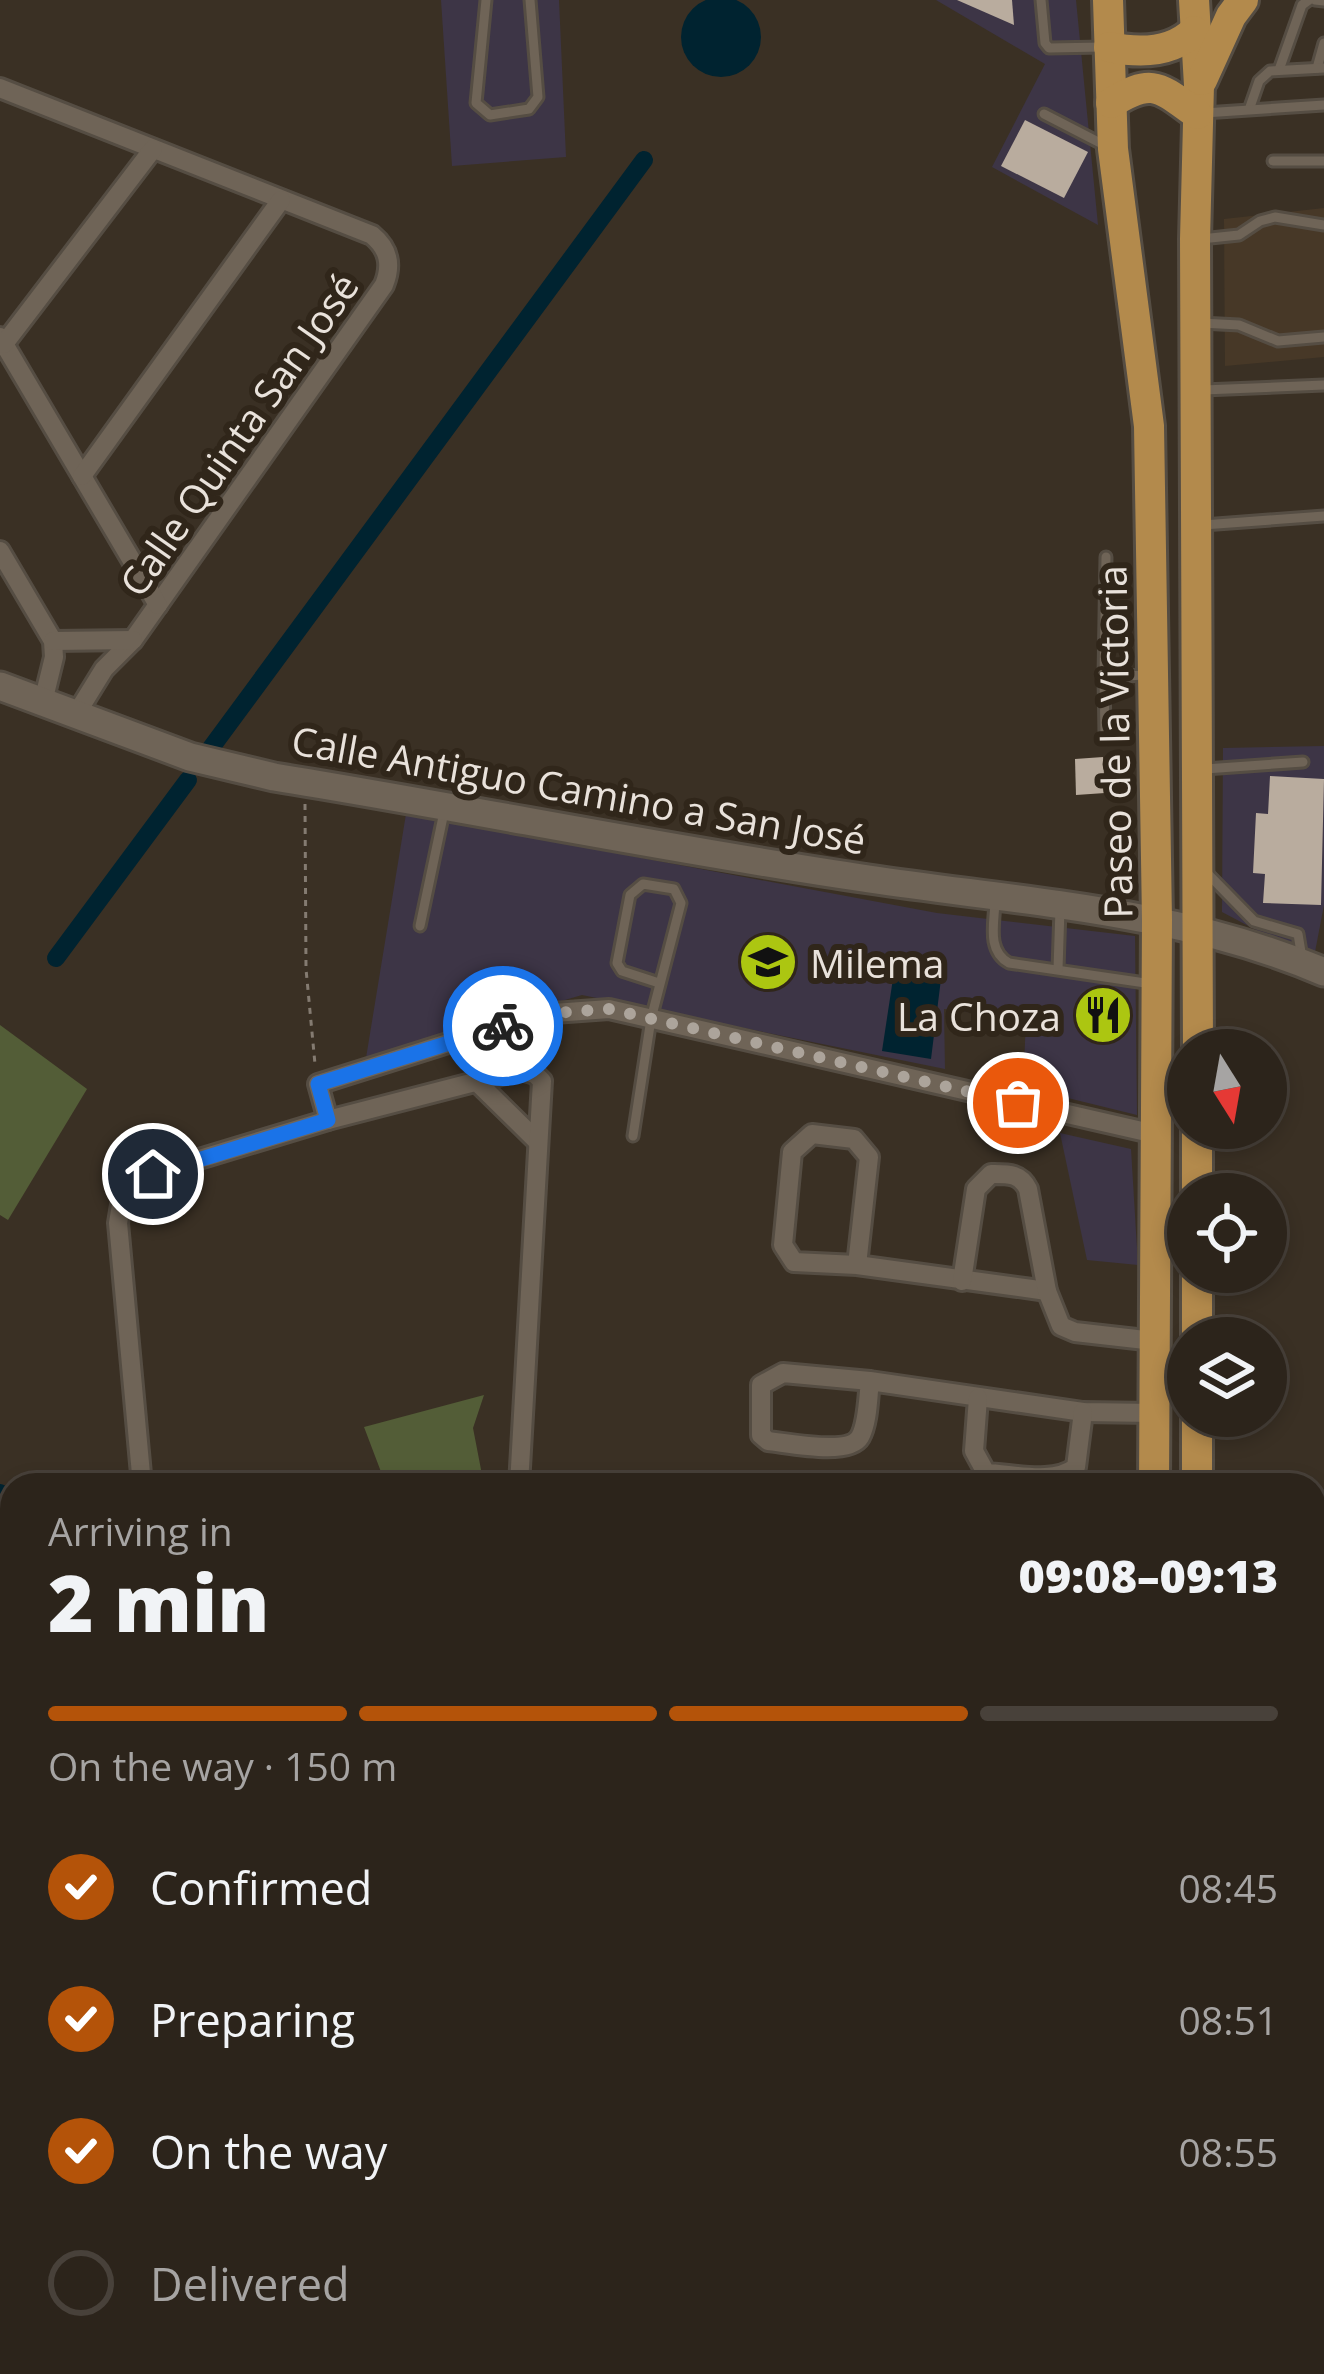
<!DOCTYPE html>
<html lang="en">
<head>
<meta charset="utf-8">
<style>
  :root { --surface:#2c241b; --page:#342c24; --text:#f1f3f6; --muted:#a6a4a3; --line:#48413a; --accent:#b45309 }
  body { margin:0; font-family:"Open Sans",sans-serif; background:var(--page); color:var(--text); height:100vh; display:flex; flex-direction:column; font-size:45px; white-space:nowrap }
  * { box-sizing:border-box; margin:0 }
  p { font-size:39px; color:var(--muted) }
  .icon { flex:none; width:66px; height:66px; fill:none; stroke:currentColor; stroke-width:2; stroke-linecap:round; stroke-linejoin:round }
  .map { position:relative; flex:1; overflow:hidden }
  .side { position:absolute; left:0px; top:1473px; width:1326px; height:903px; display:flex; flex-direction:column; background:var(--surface); border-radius:36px 36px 0 0; box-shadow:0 6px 18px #0003,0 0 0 3px var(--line) }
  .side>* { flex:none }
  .needle { width:78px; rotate:169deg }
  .buttons { position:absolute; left:1167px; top:1029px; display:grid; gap:24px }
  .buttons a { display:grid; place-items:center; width:120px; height:120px; border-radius:50%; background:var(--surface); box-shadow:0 6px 18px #0003,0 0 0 3px var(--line); font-size:60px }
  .pin { position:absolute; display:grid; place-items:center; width:102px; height:102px; color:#fff; margin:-51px; border:6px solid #fff; border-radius:50%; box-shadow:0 3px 12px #0007 }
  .courier { position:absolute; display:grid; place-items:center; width:120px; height:120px; margin:-60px; border:9px solid #1a73e8; border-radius:50%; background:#fff; color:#222; box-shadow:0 3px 15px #0007 }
  .summary em { font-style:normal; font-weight:800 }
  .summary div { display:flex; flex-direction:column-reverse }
  .summary { display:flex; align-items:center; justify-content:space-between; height:204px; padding:0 48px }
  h1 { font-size:78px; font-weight:800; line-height:90px }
  .bar { display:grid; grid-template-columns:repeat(4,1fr); gap:18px 12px; align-content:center; height:144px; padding:0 48px }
  .bar i { height:15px; border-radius:9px; background:var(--line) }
  .bar .on { background:var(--accent) }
  .bar p { grid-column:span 4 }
  ol { padding:0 48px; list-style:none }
  li { display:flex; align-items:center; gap:36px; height:132px }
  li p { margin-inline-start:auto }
  li .icon { padding:12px; border-radius:50%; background:var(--accent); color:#fff; stroke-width:4 }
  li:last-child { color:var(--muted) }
  li i { width:66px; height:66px; border:6px solid var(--line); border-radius:50% }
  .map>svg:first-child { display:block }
  .commercial { fill:#3d3546 }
  .built { fill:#473827 }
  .green { fill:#535d37 }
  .sand { fill:#413919 }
  .water { fill:#002330 }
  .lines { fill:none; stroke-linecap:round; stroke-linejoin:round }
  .canal { stroke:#002330; stroke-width:18 }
  .building { fill:#b9ac9e }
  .lane-casing { stroke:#554d43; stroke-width:15 }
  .street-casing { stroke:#554d43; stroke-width:24 }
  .secondary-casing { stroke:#554d43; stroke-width:33 }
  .primary-casing { stroke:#554d43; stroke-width:36 }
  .path { stroke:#847b71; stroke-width:3; stroke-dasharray:6 6; stroke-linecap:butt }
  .lane { stroke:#6f6457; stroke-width:9 }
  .street { stroke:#6f6457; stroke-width:18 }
  .secondary { stroke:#6f6457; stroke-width:27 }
  .primary { stroke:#b38a4c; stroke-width:30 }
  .done { stroke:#aca49b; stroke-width:12; stroke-dasharray:0 21.6 }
  .route { stroke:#1a73e8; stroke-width:15 }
  .labels { text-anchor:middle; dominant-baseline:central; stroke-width:12; stroke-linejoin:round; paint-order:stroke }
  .street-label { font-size:39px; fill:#e9e2db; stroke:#30261a }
  .poi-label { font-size:39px; fill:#e9e2db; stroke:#30261a; text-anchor:start }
</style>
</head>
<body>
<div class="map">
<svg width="1324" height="2374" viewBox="0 0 1324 2374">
  <rect width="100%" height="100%" fill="#3a3024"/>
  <g class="commercial">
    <path d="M441,0H559L566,157L452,166Z"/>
    <path d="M936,0H1076L1098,225L992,167L1045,64Z"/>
    <path d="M1324,746V905L1315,952L1258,931L1222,912L1223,748Z"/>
    <path d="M406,814L937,913L1135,936L1137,1115L1023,1087L1026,1020L944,1009L945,1069L582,995L366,1058Z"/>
    <path d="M1060,1133L1131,1149L1138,1265L1087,1260Z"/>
    <path d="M0,2256L12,2264V2364H269V2374H0Z"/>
    <path d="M943,2364H1128V2374H942Z"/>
  </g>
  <path class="built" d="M1324,208V357L1225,366L1224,219Z"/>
  <g class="green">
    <path d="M0,1025L87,1089L8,1220L0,1215Z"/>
    <path d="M484,1395L473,1428L484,1485H386L364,1427Z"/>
  </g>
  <path class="sand" d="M0,1702L12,1703V2264L0,2256Z"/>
  <g class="water">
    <circle cx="721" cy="37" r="40"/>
    <path d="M894,972L941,979L931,1059L882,1051Z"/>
  </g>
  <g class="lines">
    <g class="canal">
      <path d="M208,752L644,160"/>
      <path d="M56,958L188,780"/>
      <path d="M0,1493L12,1501"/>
      <path d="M298,2374L299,2364"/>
    </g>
  </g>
  <g class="building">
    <path d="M957,0H1012L1014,25Z"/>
    <path d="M1025,120L1088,152L1064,198L1001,166Z"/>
    <path d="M1103,757L1105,793L1076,795L1075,759Z"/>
    <path d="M1270,776L1324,779L1321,905L1263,903L1265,874L1253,873L1256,813L1268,814Z"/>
  </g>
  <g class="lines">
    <g class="lane-casing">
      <g id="lane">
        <path d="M486,0L476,103L490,115L529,109L538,97L530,0"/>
        <path d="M1041,0L1045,43L1049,48L1103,47"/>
        <path d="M1315,0L1324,1"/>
        <path d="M1280,67L1302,5L1309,0"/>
        <path d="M1317,68L1324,43"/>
        <path d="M1250,107L1259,81L1270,71L1324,68"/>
        <path d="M1204,113L1324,105"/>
        <path d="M1044,114L1108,147"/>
        <path d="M1273,161H1324"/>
        <path d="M1201,239L1239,235L1260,221L1275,217L1324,225"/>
        <path d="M1201,323L1239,325L1278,341L1324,337"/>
        <path d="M1203,390L1324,385"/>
        <path d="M1203,525L1324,516"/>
        <path d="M1106,557L1104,677L1146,675"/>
        <path d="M1104,677L1105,734"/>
        <path d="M1205,769L1303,762"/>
        <path d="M1205,871L1254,921L1298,934L1302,958"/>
        <path d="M995,903C994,924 987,951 1009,963L1152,984"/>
        <path d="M420,926L444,812"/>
        <path d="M1058,969L1060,909"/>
        <path d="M633,1136L651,1019L681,903L674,889L643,884L630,895L617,963L622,971L659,983"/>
        <path d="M0,2290L12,2298"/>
        <path d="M0,2354L12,2361"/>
        <path d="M17,2364L34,2374"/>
        <path d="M198,2364L206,2374"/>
        <path d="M246,2364L247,2374"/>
        <path d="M106,2374V2364"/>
        <path d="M139,2374L149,2364"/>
        <path d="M1096,2374V2364"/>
      </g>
    </g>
    <g class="street-casing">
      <g id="street">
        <path d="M0,88L372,235C389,249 392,265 384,285L133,640L104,669L75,716"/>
        <path d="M0,337L158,605"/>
        <path d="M4,344L153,149"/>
        <path d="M82,476L281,200"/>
        <path d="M0,551L53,641L54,657L43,702"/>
        <path d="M53,641L133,640"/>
        <path d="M476,1081L536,1140"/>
        <path d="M328,1120L318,1084L540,1014L609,1009L1155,1134"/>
        <path d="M857,1265L869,1157L854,1139L812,1134L792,1152L783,1245L794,1262L857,1265L1047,1291"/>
        <path d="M962,1281L976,1189L991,1174C1008,1174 1020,1173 1028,1189L1047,1291L1061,1326L1075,1332L1154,1341"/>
        <path d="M870,1381C868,1397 868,1423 860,1437C849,1456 788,1443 768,1441L761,1435V1385L783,1373L870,1381L1083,1412L1154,1413"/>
        <path d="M978,1398L974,1451L986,1473C1014,1474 1054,1485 1076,1467L1083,1412"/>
        <path d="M142,1485L118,1223L121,1205L129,1192L153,1173L328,1120L521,1070L535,1074L542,1081L519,1485"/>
        <path d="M1314,1548L1324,1549"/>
        <path d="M0,1625L12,1629"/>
        <path d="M1314,1685L1324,1682"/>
        <path d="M1314,1804L1324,1809"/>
        <path d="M1314,1945H1324"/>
        <path d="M1314,2071H1324"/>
        <path d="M1314,2211H1324"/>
        <path d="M1314,2345H1324"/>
        <path d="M592,2364L617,2374"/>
        <path d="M867,2364L870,2374"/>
        <path d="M335,2374L336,2364"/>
        <path d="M420,2374V2364"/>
        <path d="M555,2374L559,2364"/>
      </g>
    </g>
    <g class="secondary-casing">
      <path id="secondary" d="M0,686L190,757L274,777C472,809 670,850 869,879C1023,902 1179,910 1324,972"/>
    </g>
    <g class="primary-casing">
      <g id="primary">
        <path d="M1108,0L1113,149L1149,426L1157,920L1154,1485"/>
        <path d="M1194,0L1199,85L1195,239L1198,1050"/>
        <path d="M1109,47C1138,53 1171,54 1194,31"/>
        <path d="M1202,80L1231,16L1243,0"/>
        <path d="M1111,103C1153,77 1159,87 1197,114"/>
        <path d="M1197,1194V1128"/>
        <path d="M1197,1272V1338"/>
        <path d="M1197,1416V1485"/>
        <path d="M1205,2364V2374"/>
        <path d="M1149,2374L1150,2364"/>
      </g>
    </g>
    <path class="path" d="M305,804L306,969L315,1064"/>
    <use href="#lane" class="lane"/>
    <use href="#street" class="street"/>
    <use href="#secondary" class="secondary"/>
    <use href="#primary" class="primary"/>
  </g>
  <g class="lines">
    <path class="done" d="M503,1026L540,1014L609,1009L1018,1103"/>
    <path class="route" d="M153,1174L328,1120L318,1084L503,1026"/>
  </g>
  <defs>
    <g id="school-disc" transform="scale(3)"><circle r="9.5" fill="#acc611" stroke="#30261a"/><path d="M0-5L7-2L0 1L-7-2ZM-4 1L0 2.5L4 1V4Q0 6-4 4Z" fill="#111"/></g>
    <g id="restaurant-disc" transform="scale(3)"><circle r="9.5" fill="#acc611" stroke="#30261a"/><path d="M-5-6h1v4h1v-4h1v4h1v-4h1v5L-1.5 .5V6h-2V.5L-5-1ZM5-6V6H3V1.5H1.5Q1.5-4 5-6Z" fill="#111"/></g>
  </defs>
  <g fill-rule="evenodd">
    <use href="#school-disc" x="768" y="962"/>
    <use href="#restaurant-disc" x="1103" y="1015"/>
  </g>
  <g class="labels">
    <g class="street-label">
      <text transform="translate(238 434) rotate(-55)">Calle Quinta San José</text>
      <text transform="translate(1114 742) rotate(-91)">Paseo de la Victoria</text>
      <text transform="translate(579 789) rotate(10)">Calle Antiguo Camino a San José</text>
    </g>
    <g class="poi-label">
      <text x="810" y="962">Milema</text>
      <text x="1061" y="1015" text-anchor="end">La Choza</text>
    </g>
  </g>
</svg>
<div class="buttons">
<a><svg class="needle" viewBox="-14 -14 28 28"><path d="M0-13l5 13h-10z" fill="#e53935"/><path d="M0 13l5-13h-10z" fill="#a6a4a3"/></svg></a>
<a><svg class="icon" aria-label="locate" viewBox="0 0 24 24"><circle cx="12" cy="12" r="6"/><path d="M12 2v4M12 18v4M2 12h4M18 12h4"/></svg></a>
<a><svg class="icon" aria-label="layers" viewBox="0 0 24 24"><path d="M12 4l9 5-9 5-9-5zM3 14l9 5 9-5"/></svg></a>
</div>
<div class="pin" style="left:1018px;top:1103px;background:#ea580c"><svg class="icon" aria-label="bag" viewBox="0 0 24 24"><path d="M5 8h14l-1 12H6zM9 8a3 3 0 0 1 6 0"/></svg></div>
<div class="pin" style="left:153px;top:1174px;background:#1f2937"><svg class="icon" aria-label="home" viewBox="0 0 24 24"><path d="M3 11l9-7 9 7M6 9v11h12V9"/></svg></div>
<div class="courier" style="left:503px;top:1026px"><svg class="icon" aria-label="bike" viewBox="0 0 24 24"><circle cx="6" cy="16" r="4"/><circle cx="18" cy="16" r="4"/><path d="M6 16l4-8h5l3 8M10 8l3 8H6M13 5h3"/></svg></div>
<section class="side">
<div class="summary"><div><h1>2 min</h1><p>Arriving in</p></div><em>09:08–09:13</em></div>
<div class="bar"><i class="on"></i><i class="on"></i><i class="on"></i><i></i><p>On the way · 150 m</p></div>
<ol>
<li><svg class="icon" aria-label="check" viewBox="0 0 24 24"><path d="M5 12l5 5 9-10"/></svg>Confirmed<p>08:45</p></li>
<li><svg class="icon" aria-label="check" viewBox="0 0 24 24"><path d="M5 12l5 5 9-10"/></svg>Preparing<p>08:51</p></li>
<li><svg class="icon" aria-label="check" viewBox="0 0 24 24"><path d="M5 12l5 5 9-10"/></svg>On the way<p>08:55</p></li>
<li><i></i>Delivered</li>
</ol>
</section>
</div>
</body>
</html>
